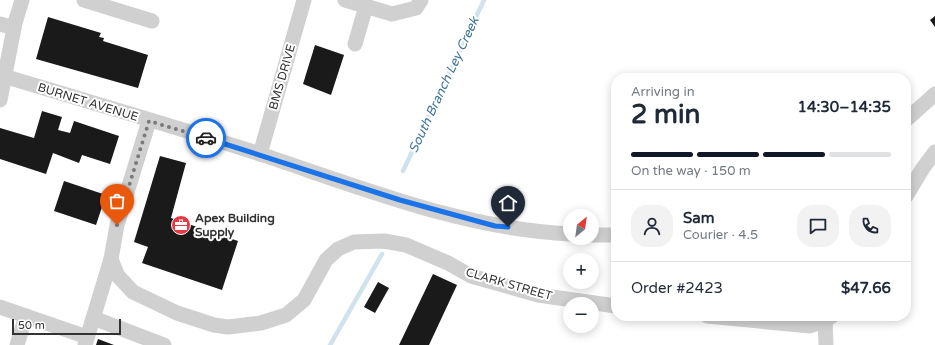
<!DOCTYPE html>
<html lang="en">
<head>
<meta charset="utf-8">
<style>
  :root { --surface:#fff; --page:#f2f2f3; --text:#1f2937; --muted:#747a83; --line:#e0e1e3; --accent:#111827 }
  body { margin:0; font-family:"Varela Round",sans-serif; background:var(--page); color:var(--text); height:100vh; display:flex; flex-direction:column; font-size:15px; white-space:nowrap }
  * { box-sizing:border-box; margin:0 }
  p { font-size:13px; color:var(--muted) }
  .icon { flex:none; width:22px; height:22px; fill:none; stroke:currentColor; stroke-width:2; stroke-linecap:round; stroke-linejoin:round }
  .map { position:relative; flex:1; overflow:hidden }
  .panel { position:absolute; left:611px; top:73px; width:300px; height:248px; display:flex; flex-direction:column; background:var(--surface); border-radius:16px; box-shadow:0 2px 10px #0003 }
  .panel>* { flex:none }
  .needle { width:26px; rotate:29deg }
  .buttons { position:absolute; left:563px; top:209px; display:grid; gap:8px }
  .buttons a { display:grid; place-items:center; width:36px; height:36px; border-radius:50%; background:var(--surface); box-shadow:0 2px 10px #0003; font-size:20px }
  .scale { position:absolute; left:12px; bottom:10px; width:109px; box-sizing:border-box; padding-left:4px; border:2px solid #333; border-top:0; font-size:11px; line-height:14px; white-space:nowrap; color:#333; -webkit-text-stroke:3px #fff; paint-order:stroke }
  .pin { position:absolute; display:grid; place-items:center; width:34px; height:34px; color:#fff; margin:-41px -17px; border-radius:50% 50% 50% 0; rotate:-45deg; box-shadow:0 0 4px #0007 }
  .pin .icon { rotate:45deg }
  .courier { position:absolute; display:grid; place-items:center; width:40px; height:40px; margin:-20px; border:3px solid #1a73e8; border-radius:50%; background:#fff; color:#222; box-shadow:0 1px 5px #0007 }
  .headline em { font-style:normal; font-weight:800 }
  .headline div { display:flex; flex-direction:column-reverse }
  .headline { display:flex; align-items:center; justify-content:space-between; height:68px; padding:0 20px }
  h1 { font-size:26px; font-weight:800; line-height:30px }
  .bar { display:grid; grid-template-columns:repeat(4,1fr); gap:6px 4px; align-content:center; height:48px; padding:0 20px }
  .bar i { height:5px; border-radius:3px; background:var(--line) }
  .bar .on { background:var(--accent) }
  .bar p { grid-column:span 4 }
  .line { display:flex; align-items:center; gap:10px; padding:0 20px; border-top:1px solid var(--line) }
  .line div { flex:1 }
  .round { display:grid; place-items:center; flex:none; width:42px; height:42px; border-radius:16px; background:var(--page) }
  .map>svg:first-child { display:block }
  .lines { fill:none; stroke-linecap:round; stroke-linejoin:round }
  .stream { stroke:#cfe2ee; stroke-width:4.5 }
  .building { fill:#1a1a1a }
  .minor { stroke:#d0d0d0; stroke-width:15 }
  .done { stroke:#7a7a7a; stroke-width:4; stroke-dasharray:0 7.2 }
  .route { stroke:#1a73e8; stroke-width:5 }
  .labels { text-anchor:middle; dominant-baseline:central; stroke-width:4; stroke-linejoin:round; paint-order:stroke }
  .street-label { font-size:12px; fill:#333; stroke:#fff }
  .poi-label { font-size:12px; font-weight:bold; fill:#333; stroke:#fff; text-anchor:start }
  .water-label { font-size:13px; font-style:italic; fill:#3f7597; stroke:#fff }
</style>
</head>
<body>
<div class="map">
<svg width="935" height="345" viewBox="0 0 935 345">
  <rect width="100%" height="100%" fill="#fff"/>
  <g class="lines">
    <g class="stream">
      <path d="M403,171L484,0"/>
      <path d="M330,345L382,254"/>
    </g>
  </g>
  <g class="building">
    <path d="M935,16V27L930,20Z"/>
    <path d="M48,17L101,33L99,37L104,38L103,41L148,55L138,88L36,59Z"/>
    <path d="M315,45L344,55L331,95L303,84Z"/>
    <path d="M42,111L62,117L58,130L70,133L74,121L119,136L110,164L82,155L79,163L53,153L46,174L0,159V128L34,138Z"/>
    <path d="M160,156L186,163L171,218L238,241L222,290L142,263L148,247L134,242Z"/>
    <path d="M64,181L106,195L96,225L54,211Z"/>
    <path d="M433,274L457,285L429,345H399Z"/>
    <path d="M378,282L389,288L375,313L364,307Z"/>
    <path d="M98,339L114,345H96Z"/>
  </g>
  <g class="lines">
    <g class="minor">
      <path d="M84,0L152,21"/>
      <path d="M345,0L392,14L416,8L421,0"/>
      <path d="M0,24L14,28"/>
      <path d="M355,44L366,6"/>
      <path d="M0,75C89,102 178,127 266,156C365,189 465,229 570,234"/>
      <path d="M0,100L15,23L22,0"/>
      <path d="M906,120L935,94"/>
      <path d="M149,121L117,225L111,259L118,276L133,292L177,313L214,325L228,327L261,323L286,315L304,300L326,260L338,249L354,242L384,241L406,245L448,263L471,276L538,295L616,306"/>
      <path d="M260,154L304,0"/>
      <path d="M906,196L923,168L935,152"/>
      <path d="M592,235H616"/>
      <path d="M0,307L87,337"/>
      <path d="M707,316L810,326L825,321L832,316"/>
      <path d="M93,318L164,345"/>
      <path d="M825,321L826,345"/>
      <path d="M17,345L26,316"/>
      <path d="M85,345L111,259"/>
    </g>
  </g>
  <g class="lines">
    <path class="done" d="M117,225L149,121L206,138"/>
    <path class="route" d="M206,138L400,200L495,226L508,227"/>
  </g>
  <defs>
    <g id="office-disc" transform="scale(1)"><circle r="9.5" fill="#e63946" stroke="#fff"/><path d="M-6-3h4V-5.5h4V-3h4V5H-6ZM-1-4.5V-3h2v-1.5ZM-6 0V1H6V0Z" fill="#fff"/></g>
  </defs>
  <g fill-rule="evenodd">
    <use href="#office-disc" x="181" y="225"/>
  </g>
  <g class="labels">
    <g class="street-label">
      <text transform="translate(282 77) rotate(-74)">BMS DRIVE</text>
      <text transform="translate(88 102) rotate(17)">BURNET AVENUE</text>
      <text transform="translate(509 284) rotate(16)">CLARK STREET</text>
    </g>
    <g class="poi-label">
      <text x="195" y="218">Apex Building<tspan x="195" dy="14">Supply</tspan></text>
    </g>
    <g class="water-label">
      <text transform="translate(444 85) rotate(-65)">South Branch Ley Creek</text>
    </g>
  </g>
</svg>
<div class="buttons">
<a><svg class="needle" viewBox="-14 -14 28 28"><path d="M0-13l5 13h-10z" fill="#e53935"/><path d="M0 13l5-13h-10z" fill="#747a83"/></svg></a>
<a>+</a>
<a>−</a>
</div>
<div class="scale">50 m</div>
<div class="pin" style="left:117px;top:225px;background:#ea580c"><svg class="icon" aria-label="bag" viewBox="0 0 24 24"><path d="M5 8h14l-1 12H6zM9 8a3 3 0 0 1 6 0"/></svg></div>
<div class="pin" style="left:508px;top:227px;background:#1f2937"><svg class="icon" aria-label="home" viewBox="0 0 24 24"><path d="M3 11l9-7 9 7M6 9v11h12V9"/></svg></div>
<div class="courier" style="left:206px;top:138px"><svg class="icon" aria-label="car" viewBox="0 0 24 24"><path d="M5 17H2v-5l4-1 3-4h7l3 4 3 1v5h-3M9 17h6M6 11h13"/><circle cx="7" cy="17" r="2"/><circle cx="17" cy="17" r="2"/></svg></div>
<section class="panel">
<div class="headline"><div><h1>2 min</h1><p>Arriving in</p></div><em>14:30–14:35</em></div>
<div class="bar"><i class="on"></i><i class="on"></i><i class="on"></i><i></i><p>On the way · 150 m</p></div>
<div class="line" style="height:72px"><a class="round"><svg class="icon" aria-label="person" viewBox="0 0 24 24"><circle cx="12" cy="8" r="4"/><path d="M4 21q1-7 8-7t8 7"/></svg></a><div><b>Sam</b><p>Courier · 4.5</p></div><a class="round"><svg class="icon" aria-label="chat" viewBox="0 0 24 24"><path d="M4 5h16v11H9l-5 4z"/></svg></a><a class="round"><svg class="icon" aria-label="phone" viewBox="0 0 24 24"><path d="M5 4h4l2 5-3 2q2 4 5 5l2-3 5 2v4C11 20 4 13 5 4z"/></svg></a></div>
<div class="line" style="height:52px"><div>Order #2423</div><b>$47.66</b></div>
</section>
</div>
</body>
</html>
